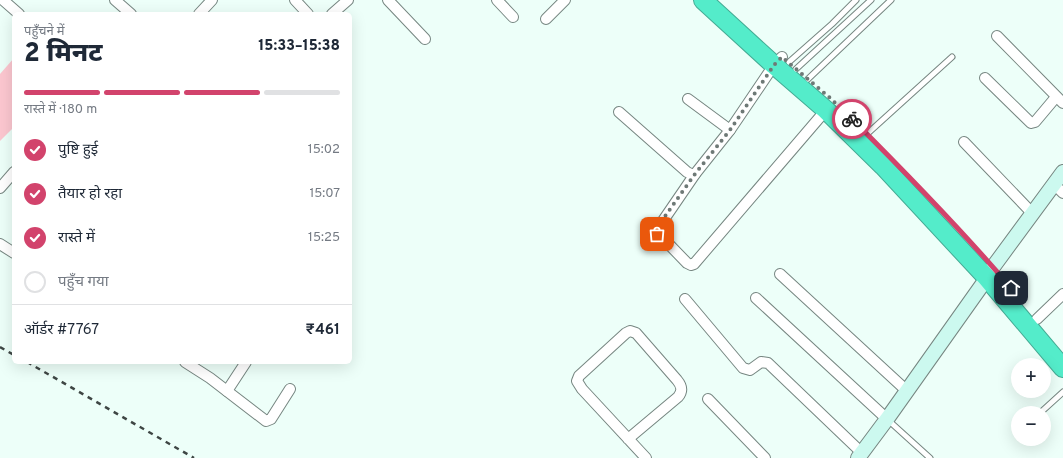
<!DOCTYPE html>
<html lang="hi">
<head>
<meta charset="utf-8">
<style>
  :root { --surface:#fff; --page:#f2f2f3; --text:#1f2937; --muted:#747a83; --line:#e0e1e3; --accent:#d2436c }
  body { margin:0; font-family:Overpass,"Noto Sans Devanagari",sans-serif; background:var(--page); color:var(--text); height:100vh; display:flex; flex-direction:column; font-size:15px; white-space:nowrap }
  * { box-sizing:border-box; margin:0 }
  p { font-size:13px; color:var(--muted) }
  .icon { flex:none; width:22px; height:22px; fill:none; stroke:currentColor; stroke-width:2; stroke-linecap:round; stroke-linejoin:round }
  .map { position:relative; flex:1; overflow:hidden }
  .sheet { position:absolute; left:12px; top:12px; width:340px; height:352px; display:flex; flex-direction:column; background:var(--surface); border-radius:6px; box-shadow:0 4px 16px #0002 }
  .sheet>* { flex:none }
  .controls { position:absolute; left:1011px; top:358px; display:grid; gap:8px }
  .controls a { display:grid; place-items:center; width:40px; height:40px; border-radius:50%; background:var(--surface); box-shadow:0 4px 16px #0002; font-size:20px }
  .pin { position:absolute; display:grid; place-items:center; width:34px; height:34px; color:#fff; margin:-17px; border-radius:8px; box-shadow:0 2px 6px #0006 }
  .courier { position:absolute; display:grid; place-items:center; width:40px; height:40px; margin:-20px; border:3px solid #d2436c; border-radius:50%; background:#fff; color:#222; box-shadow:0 1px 5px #0007 }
  .headline em { font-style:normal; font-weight:800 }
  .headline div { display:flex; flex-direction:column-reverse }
  .headline { display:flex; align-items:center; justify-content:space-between; height:68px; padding:0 12px }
  h1 { font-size:26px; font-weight:800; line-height:30px }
  .bar { display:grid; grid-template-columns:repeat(4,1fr); gap:6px 4px; align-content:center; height:48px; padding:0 12px }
  .bar i { height:5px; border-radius:3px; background:var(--line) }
  .bar .on { background:var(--accent) }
  .bar p { grid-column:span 4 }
  .line { display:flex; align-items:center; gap:10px; padding:0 12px; border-top:1px solid var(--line) }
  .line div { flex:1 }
  ol { padding:0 12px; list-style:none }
  li { display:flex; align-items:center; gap:12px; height:44px }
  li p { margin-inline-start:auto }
  li .icon { padding:4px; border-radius:50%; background:var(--accent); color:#fff; stroke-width:4 }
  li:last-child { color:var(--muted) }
  li i { width:22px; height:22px; border:2px solid var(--line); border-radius:50% }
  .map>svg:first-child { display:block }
  .green { fill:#fcc7d0 }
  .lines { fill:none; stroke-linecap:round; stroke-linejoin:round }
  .lane-casing { stroke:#768681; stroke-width:7 }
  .street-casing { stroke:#768681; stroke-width:12 }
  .secondary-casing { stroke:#768681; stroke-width:16 }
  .highway-casing { stroke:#45ab94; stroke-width:20 }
  .lane { stroke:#fff; stroke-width:5 }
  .street { stroke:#fff; stroke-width:10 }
  .secondary { stroke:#ccf9ef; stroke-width:14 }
  .highway { stroke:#54ecca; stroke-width:18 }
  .rail { stroke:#3e4644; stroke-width:2.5; stroke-dasharray:5 5; stroke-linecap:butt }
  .done { stroke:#6e7976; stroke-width:4; stroke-dasharray:0 7.2 }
  .route { stroke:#d2436c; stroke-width:5 }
</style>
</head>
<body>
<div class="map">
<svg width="1063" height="458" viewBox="0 0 1063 458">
  <rect width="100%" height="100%" fill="#edfff9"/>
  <path class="green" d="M14,58V127L0,141V74Z"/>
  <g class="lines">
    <g class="lane-casing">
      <g id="lane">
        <path d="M789,62L832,24L856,0"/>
        <path d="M796,69L871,0"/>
        <path d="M808,79L891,0"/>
        <path d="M867,134L952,57"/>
        <path d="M1040,413L1063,392"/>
        <path d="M888,420L930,458"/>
      </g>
    </g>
    <g class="street-casing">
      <g id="street">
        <path d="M3,0L19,14"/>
        <path d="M115,0L131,14"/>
        <path d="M295,0L308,14"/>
        <path d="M388,0L425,39"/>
        <path d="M497,0L513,17"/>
        <path d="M199,14L212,0"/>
        <path d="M332,14L348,0"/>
        <path d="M546,19L565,0"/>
        <path d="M997,36L1063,103"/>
        <path d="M985,78L1031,123L1035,122L1056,97"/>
        <path d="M688,99L730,130"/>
        <path d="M619,112L687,172L691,174H695L730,130L774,65L782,57"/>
        <path d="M964,142L1033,214"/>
        <path d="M695,174L656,231L687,263L691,265L694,264L826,110"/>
        <path d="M1055,185L1063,193"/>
        <path d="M0,188L14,172"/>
        <path d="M0,244L14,253"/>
        <path d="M780,274L907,391"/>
        <path d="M756,298L887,419"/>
        <path d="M685,299L743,368L750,370L761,362L768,363L862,453"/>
        <path d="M1037,319L1063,294"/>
        <path d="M185,362L210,378L266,421L271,419L290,389"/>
        <path d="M227,391L246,362"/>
        <path d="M708,399L765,458"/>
        <path d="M628,439L678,397C683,391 682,386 677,380L636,333L630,331L626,333L579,376L577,381L582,389L646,458"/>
      </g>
    </g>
    <g class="secondary-casing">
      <g id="secondary">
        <path d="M993,267L1063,172"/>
        <path d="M858,458L887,419L987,278"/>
      </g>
    </g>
    <g class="highway-casing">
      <path id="highway" d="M703,0L774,65L826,110L883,166L987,278L1063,368"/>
    </g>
    <use href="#lane" class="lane"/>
    <use href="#street" class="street"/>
    <use href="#secondary" class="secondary"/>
    <use href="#highway" class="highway"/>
    <g class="rail">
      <path d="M0,347L14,355"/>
      <path d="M27,362L194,458"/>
    </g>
  </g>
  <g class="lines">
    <path class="done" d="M657,234L656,231V229L695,174L730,130L774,65L782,57L829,97L852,119"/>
    <path class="route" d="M852,119C907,174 961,229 1011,288"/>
  </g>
</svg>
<div class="controls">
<a>+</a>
<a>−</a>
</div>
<div class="pin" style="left:657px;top:234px;background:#ea580c"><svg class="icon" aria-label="bag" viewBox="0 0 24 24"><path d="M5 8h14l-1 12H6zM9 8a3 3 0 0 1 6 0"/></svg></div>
<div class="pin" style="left:1011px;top:288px;background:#1f2937"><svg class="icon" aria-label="home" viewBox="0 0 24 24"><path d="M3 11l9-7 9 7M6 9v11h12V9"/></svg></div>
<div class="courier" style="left:852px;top:119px"><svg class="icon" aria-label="bike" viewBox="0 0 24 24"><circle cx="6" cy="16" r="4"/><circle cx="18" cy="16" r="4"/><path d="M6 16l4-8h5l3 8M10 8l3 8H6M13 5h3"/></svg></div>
<section class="sheet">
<div class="headline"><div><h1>2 मिनट</h1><p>पहुँचने में</p></div><em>15:33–15:38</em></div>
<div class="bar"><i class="on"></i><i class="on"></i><i class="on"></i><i></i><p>रास्ते में · 180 m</p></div>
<ol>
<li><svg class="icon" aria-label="check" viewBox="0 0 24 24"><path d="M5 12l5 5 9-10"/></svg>पुष्टि हुई<p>15:02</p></li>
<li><svg class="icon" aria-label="check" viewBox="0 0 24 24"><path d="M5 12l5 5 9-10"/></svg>तैयार हो रहा<p>15:07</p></li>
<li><svg class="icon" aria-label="check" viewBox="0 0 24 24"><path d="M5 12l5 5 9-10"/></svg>रास्ते में<p>15:25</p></li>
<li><i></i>पहुँच गया</li>
</ol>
<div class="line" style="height:52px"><div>ऑर्डर #7767</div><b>₹461</b></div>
</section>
</div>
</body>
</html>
